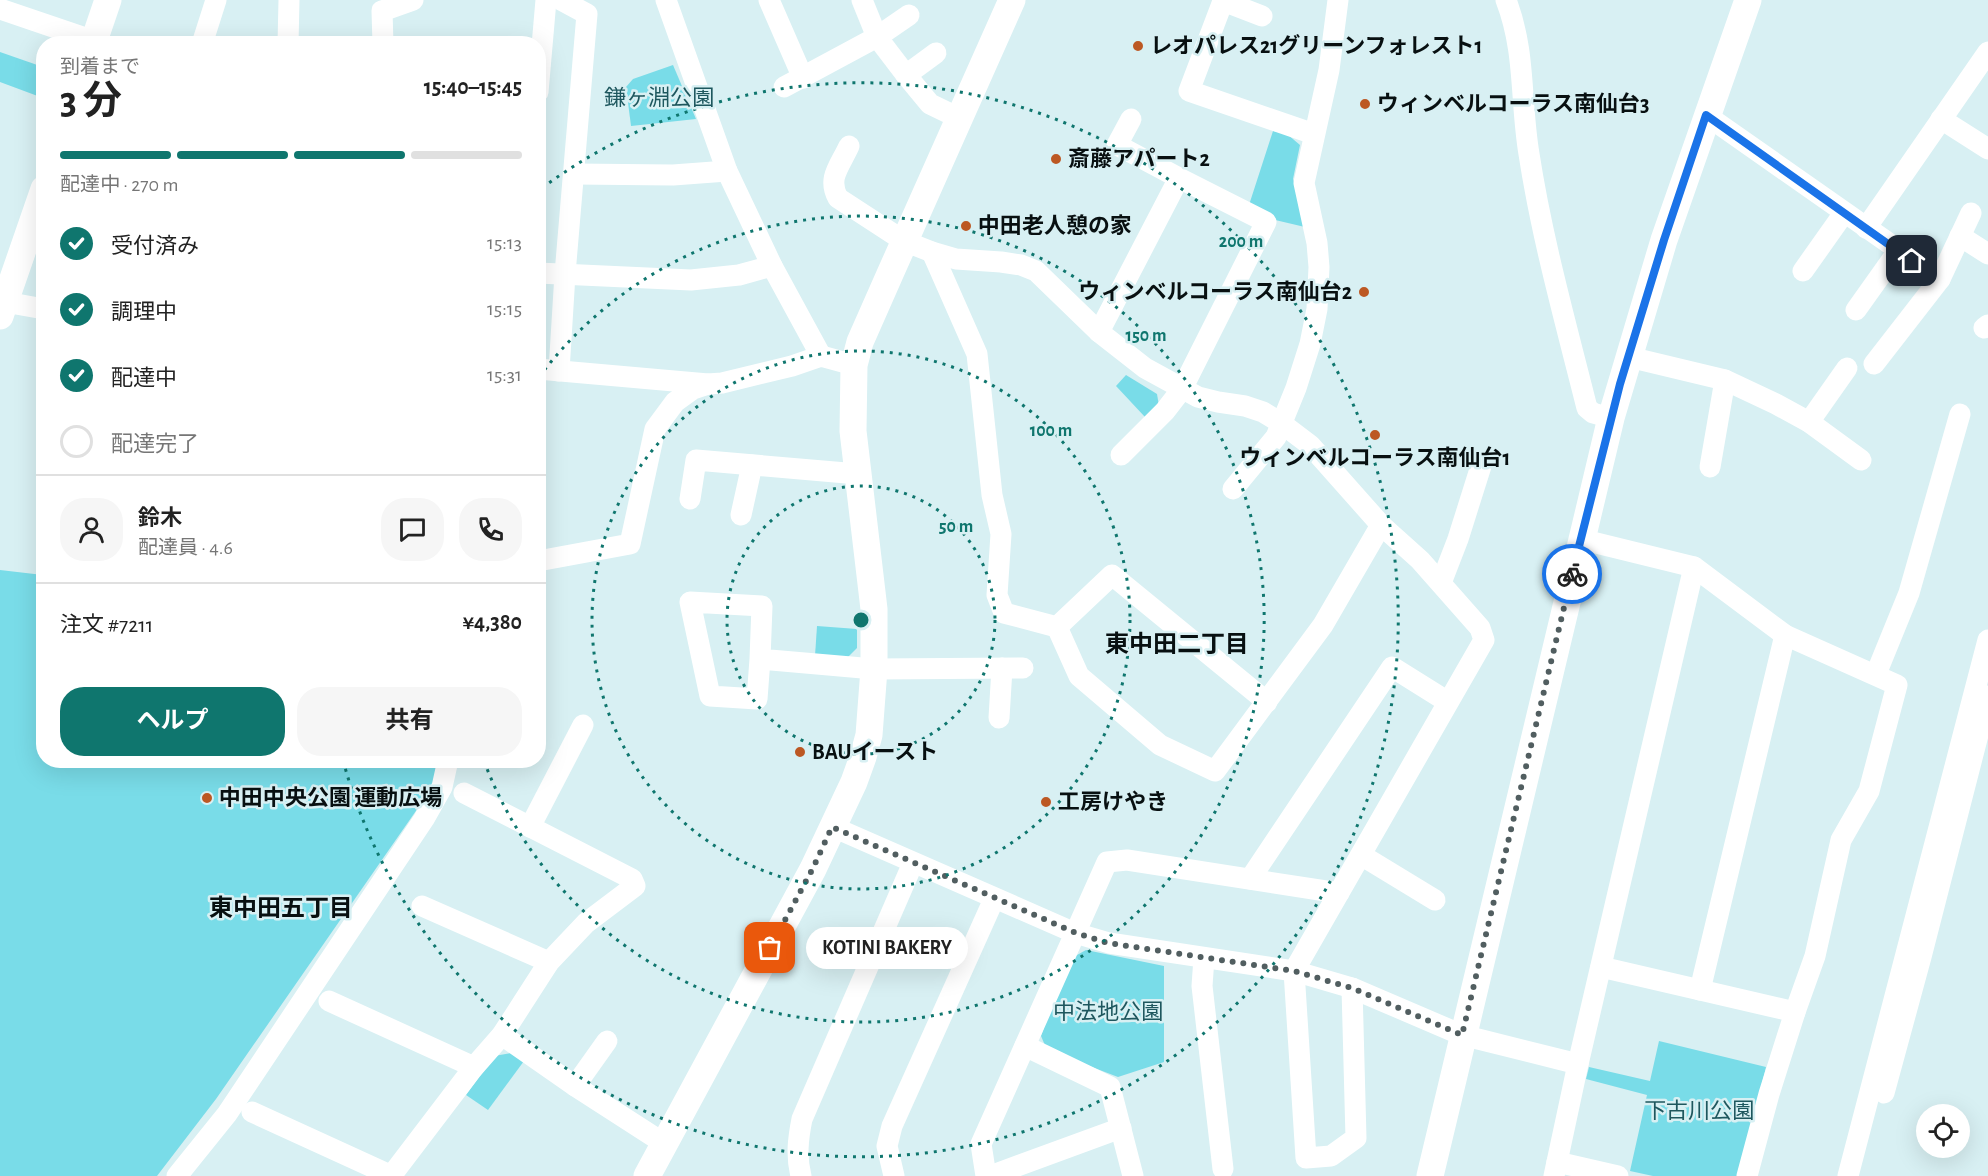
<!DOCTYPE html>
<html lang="ja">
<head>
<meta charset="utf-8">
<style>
  :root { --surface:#fff; --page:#f6f6f6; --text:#222; --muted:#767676; --line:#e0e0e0; --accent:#0f766e }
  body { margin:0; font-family:"Alegreya Sans","Noto Sans JP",sans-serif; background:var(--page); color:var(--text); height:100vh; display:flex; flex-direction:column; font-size:22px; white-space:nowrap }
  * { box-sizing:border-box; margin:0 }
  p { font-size:20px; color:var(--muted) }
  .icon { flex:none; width:33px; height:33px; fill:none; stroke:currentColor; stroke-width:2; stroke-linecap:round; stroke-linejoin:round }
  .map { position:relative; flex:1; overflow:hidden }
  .side { position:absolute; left:36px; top:36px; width:510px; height:732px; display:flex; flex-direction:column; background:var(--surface); border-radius:24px; box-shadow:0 6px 24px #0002 }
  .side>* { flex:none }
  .fabs { position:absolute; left:1916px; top:1104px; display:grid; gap:12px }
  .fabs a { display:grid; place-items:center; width:54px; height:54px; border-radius:50%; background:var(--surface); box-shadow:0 6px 24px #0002; font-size:30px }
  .pin { position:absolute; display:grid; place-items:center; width:51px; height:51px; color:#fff; margin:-26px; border-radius:12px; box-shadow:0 3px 9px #0006 }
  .courier { position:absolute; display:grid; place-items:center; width:60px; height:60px; margin:-30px; border:4px solid #1a73e8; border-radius:50%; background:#fff; color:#222; box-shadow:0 2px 8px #0007 }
  .bubble { position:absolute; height:42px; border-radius:21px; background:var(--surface); box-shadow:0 6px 24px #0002; font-size:20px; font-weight:700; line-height:42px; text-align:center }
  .summary em { font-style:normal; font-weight:700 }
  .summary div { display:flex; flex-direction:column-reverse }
  .summary { display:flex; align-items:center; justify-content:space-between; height:102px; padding:0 24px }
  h1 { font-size:39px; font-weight:700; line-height:45px }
  .bar { display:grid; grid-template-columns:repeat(4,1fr); gap:9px 6px; align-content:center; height:72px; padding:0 24px }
  .bar i { height:8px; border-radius:4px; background:var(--line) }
  .bar .active { background:var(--accent) }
  .bar p { grid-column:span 4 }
  .line { display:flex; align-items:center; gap:15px; padding:0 24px; border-top:2px solid var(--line) }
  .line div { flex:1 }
  .round { display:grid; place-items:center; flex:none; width:63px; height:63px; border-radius:24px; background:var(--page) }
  ol { padding:0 24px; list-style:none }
  li { display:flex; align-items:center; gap:18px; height:66px }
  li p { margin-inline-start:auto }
  li .icon { padding:6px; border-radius:50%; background:var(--accent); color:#fff; stroke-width:4 }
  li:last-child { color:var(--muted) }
  li i { width:33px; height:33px; border:3px solid var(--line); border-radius:50% }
  .button { display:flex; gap:12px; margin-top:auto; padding:12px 24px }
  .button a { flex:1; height:69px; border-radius:24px; background:var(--accent); color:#fff; font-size:24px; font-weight:700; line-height:69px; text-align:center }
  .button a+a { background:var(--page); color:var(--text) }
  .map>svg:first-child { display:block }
  .green { fill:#79dce8 }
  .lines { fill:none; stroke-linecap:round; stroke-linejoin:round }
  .minor { stroke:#fff; stroke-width:21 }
  .tertiary { stroke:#fff; stroke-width:27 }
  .done { stroke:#515e60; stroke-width:6; stroke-dasharray:0 10.8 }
  .route { stroke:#1a73e8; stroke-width:8 }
  .ring { fill:none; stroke:#0f766e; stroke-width:3; stroke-dasharray:3 6 }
  .poi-dot { fill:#bc5823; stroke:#d8f0f3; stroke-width:2 }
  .labels { text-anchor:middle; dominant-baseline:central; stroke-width:5; stroke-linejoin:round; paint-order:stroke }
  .poi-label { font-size:22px; font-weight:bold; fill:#081011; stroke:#d8f0f3; text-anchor:start }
  .park-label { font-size:22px; fill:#1e575e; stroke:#d8f0f3 }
  .neighbourhood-label { font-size:24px; font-weight:bold; fill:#081011; stroke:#d8f0f3 }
  .centre { fill:#0f766e; stroke:#d8f0f3; stroke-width:3 }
  .ring-label { font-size:18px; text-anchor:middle; font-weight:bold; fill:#0f766e; stroke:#d8f0f3; stroke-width:5; stroke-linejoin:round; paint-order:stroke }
</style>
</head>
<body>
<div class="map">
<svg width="1988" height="1176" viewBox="0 0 1988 1176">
  <rect width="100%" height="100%" fill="#d8f0f3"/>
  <g class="green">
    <path d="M0,52L43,67V98L0,82Z"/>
    <path d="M673,65L696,119L631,126L626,87L633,79Z"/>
    <path d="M1273,131L1287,134L1300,145L1293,179L1309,228L1271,219L1249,205Z"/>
    <path d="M1126,375L1157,394L1159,406L1145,417L1116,386Z"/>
    <path d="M0,570L43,575L44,760L438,761L436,782L216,1099L157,1176H0Z"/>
    <path d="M817,626L857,629V648L846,659L815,656Z"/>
    <path d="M1086,950L1164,966V1062L1118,1077L1047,1050L1041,1036L1068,960Z"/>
    <path d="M1659,1041L1766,1067L1739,1176H1653L1630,1171L1647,1095L1586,1079L1589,1067L1650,1081Z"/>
    <path d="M511,1053L524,1061L488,1110L466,1095L494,1056Z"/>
  </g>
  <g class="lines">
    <g class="minor">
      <path d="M666,0L727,171L772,266L821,356"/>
      <path d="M769,0L803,78"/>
      <path d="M862,0L877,37L906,75L930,104L959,118"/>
      <path d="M1506,0C1526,52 1520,100 1529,154C1542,239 1566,324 1587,408L1593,413L1611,418"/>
      <path d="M0,9L103,44"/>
      <path d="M1262,16L1223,1L1189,91L1314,134"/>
      <path d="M202,44L216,0"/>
      <path d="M288,44L289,0"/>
      <path d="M383,44L382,11L413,0"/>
      <path d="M906,75L936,53"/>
      <path d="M784,87L877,37L909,15"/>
      <path d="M538,92L546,0"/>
      <path d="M1706,115L1940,279"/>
      <path d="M1131,119L1117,145L1179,178"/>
      <path d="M1941,119L1988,149"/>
      <path d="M849,146C840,166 827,178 838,198L904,241L932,252L956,259L1001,262L1021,265L1036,271L1099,332L1145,368L1198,397L1218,402L1245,406L1263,412L1281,423L1310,445L1381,525L1420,560L1480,628L1484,640L1294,971L1306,1158L1331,1156L1356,1138L1352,988"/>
      <path d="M574,174L673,175L727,171"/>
      <path d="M1866,228L1988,52"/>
      <path d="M1960,236L1988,254"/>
      <path d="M932,252L977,354L992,495L1001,534L997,595L1004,613L1057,627L1079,676L1160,745L1215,771L1323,625L1381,525"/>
      <path d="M1803,271L1844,213"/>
      <path d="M538,273L691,280L739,275L772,266"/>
      <path d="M0,301L44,309"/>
      <path d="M1856,310L1898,251"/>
      <path d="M1984,328L1988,325"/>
      <path d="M1099,332L1179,178L1266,222L1182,389L1165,411L1121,455"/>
      <path d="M1629,357L1725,380L1776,404L1809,422L1861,460"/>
      <path d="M1874,364L1940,279L1971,213"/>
      <path d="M538,369L708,384L722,383L792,366L821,356L854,365"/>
      <path d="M559,371L565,274L587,14L561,0"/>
      <path d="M1809,422L1847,368"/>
      <path d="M1710,467L1725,380"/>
      <path d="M1233,489L1276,437L1296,388L1310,344L1317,309L1319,267L1317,243L1304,183L1329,70L1338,0"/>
      <path d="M690,499L696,460L858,474"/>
      <path d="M741,515L752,465"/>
      <path d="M1580,539L1694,567L1785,635L1897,685L1869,791L1841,840L1815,956L1795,1012L1769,1094L1747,1176"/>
      <path d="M538,561L630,544L655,429L675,402L693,389L708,384"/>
      <path d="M1441,583L1458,539L1481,466"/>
      <path d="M1057,627L1112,575L1267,702"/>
      <path d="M760,659L762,606L690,602L710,696L757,699L760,659L874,669L1023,668"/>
      <path d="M1876,674L1909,593L1960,414"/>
      <path d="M999,718L1002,668"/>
      <path d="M530,827L583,725"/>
      <path d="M833,827L1075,933L1109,943L1294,971L1352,988L1462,1035L1578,1064"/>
      <path d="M1361,855L1435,900"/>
      <path d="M1250,879L1392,667L1448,702"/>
      <path d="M422,906L549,962"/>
      <path d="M1204,958L1202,986L1223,1169"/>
      <path d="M1601,967L1795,1012"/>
      <path d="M1700,990L1785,635"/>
      <path d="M329,1001L474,1067"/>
      <path d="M502,1035L575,1086L665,1144"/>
      <path d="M1025,1046L1110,1087L1133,1176"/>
      <path d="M575,1086L607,1041"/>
      <path d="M1884,1093L1921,957L1988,696"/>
      <path d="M252,1112L392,1176"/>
      <path d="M1557,1162L1618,1176"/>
      <path d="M177,1176L227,1114L424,819L442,787L448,760"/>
      <path d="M391,1176L474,1067L502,1035L549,962L586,923L635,886L632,879L464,793"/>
      <path d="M801,1176C796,1156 798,1139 802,1119L913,863"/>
      <path d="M894,1176L887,1146L892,1126L994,899"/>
      <path d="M986,1176L981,1144L1107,862L1127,860L1339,893"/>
      <path d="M990,1176L1121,1128"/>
      <path d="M1554,1176L1578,1064L1694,567"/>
      <path d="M1848,1176L1988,640"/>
    </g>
    <g class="tertiary">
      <path d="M93,44L108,0"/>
      <path d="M0,316L44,189"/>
      <path d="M647,1176L813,869L854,782L863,757L869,735L874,669V609L853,431L854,365L860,342L890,274L1012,0"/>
      <path d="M1430,1176L1611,418L1664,240L1748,0"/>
    </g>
  </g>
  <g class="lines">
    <path class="done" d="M770,948L813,868L832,827L1076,933L1108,943L1294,971L1352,988L1462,1035L1572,574"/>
    <path class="route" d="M1572,574L1620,384L1664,240L1706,115L1912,261"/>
  </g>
  <g class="ring">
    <circle cx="861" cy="620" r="134"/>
    <circle cx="861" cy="620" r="269"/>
    <path d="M539 377A403 403 0 1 1 484 761"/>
    <path d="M542 188A537 537 0 1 1 344 764"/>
  </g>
  <g class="poi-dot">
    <circle cx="1138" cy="46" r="6"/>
    <circle cx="1365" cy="104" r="6"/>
    <circle cx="1056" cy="159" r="6"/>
    <circle cx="966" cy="226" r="6"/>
    <circle cx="1364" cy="292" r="6"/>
    <circle cx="1375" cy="435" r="6"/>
    <circle cx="800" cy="752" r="6"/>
    <circle cx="207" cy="798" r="6"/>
    <circle cx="1046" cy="802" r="6"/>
  </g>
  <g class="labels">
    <g class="poi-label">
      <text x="1150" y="46">レオパレス21グリーンフォレスト1</text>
      <text x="1377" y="104">ウィンベルコーラス南仙台3</text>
      <text x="1068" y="159">斎藤アパート2</text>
      <text x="978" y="226">中田老人憩の家</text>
      <text x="1352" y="292" text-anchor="end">ウィンベルコーラス南仙台2</text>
      <text x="1375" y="458" text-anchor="middle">ウィンベルコーラス南仙台1</text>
      <text x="812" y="752">BAUイースト</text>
      <text x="219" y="798">中田中央公園 運動広場</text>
      <text x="1058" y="802">工房けやき</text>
    </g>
    <g class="park-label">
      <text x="659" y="98">鎌ヶ淵公園</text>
      <text x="1108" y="1012">中法地公園</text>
      <text x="1699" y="1111">下古川公園</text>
    </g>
    <g class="neighbourhood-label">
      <text x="1177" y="645">東中田二丁目</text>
      <text x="281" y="909">東中田五丁目</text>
    </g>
  </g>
  <circle cx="861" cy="620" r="9" class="centre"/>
  <g class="ring-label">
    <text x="1241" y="247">200 m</text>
    <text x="1146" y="341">150 m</text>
    <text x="1051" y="436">100 m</text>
    <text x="956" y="532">50 m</text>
  </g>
</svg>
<div class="fabs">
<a><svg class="icon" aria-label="locate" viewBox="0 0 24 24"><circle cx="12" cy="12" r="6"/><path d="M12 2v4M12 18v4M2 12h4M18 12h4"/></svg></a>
</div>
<div class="pin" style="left:770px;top:948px;background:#ea580c"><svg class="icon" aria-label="bag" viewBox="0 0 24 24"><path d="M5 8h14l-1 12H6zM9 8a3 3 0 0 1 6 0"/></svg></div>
<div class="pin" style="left:1912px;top:261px;background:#1f2937"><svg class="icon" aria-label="home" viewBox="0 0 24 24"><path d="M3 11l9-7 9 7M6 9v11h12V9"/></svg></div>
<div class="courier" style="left:1572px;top:574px"><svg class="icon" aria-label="bike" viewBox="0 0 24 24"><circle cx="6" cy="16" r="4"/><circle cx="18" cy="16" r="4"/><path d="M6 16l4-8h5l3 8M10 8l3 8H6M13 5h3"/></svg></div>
<div class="bubble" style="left:806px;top:927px;width:162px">KOTINI BAKERY</div>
<section class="side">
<div class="summary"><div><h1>3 分</h1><p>到着まで</p></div><em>15:40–15:45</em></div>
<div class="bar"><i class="active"></i><i class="active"></i><i class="active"></i><i></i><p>配達中 · 270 m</p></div>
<ol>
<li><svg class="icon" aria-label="check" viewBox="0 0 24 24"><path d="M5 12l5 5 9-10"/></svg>受付済み<p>15:13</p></li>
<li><svg class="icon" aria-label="check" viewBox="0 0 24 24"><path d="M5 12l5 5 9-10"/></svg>調理中<p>15:15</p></li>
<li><svg class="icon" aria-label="check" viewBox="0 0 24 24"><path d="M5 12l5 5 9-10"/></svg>配達中<p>15:31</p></li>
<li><i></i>配達完了</li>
</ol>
<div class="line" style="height:108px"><a class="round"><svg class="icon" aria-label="person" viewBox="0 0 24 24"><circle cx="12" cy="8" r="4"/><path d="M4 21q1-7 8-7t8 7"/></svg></a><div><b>鈴木</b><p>配達員 · 4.6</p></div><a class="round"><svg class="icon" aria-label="chat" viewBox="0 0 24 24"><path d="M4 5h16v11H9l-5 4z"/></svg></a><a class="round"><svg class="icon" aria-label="phone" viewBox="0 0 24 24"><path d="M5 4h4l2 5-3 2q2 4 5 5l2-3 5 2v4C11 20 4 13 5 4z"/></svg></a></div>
<div class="line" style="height:78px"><div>注文 #7211</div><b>¥4,380</b></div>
<div class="button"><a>ヘルプ</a><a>共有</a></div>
</section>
</div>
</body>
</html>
